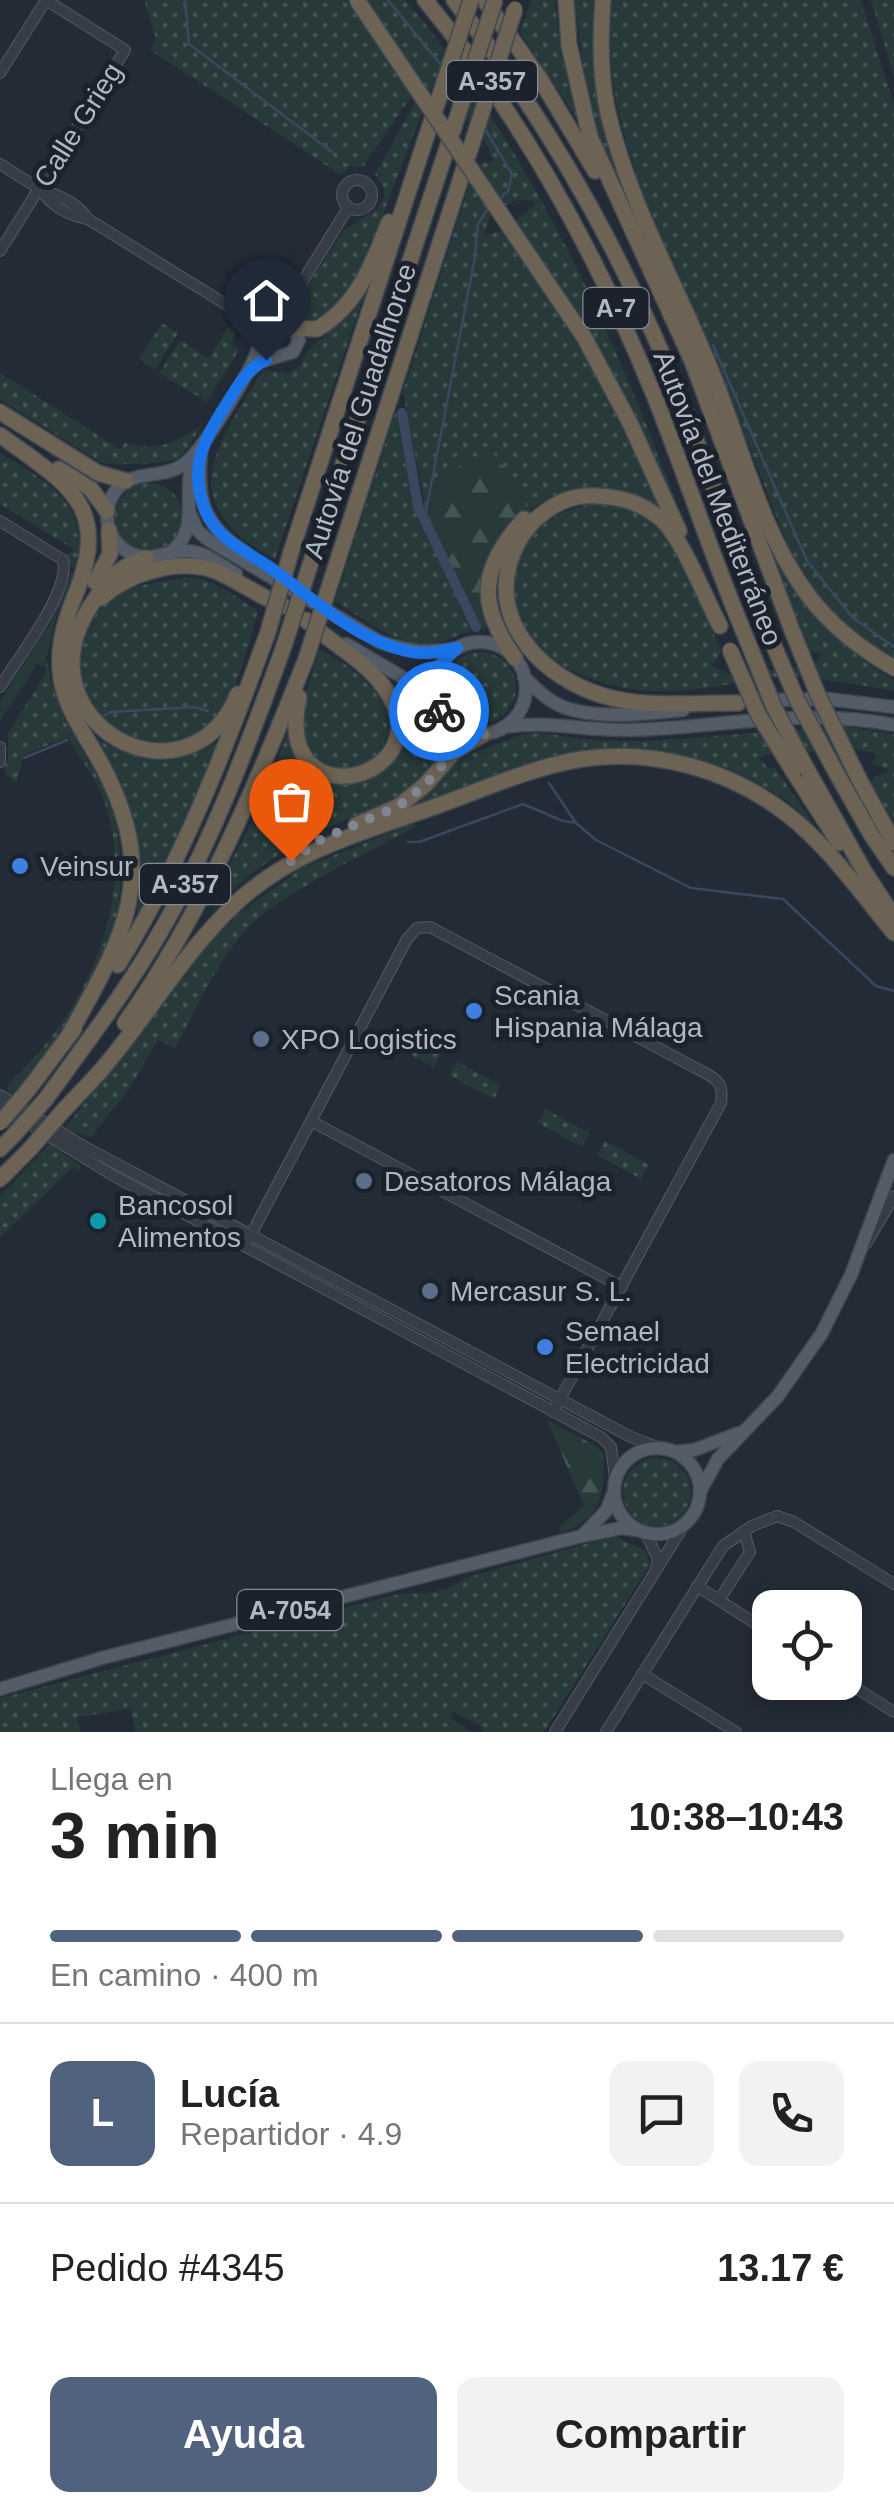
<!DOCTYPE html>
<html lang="es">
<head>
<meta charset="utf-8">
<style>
  :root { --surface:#fff; --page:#f2f2f2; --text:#222; --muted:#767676; --line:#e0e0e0; --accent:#51627e }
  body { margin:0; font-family:Helvetica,sans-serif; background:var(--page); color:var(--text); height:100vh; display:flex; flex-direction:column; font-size:38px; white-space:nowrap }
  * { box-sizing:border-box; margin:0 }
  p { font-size:32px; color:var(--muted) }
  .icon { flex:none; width:55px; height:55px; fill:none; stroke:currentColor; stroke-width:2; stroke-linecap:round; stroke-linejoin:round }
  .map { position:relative; height:1732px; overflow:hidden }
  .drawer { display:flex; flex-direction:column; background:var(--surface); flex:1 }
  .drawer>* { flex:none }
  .controls { position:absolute; left:752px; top:1590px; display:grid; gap:20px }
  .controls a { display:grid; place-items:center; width:110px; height:110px; border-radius:20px; background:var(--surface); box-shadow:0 5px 15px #0003; font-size:50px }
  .pin { position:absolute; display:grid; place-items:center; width:85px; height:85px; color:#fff; margin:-102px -42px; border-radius:50% 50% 50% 0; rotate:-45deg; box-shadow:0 0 10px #0007 }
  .pin .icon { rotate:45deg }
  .courier { position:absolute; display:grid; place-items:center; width:100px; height:100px; margin:-50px; border:8px solid #1a73e8; border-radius:50%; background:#fff; color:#222; box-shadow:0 2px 12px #0007 }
  .summary em { font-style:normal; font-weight:600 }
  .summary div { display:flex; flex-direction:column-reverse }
  .summary { display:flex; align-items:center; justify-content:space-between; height:170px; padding:0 50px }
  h1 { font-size:65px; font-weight:600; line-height:75px }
  .bar { display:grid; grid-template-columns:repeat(4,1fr); gap:15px 10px; align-content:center; height:120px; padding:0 50px }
  .bar i { height:12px; border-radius:8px; background:var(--line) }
  .bar .active { background:var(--accent) }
  .bar p { grid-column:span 4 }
  .line { display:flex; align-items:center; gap:25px; padding:0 50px; border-top:2px solid var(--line) }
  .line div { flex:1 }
  .round { display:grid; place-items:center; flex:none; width:105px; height:105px; border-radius:20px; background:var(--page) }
  .primary-button { display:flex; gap:20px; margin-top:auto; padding:20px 50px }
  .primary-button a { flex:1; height:115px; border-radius:20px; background:var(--accent); color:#fff; font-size:40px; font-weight:600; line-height:115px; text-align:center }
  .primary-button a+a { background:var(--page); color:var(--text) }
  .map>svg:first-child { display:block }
  .grass { fill:url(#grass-dots) }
  .forest { fill:url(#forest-firs) }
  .green { fill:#273939 }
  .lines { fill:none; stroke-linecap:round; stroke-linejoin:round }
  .stream { stroke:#39485f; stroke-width:2.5 }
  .canal { stroke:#39485f; stroke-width:10 }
  .minor-casing { stroke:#535b65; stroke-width:12 }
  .major-casing { stroke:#3f4650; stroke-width:15 }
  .highway-casing { stroke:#404852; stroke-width:18 }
  .minor { stroke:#363d47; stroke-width:10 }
  .major { stroke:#545c67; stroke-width:12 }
  .highway { stroke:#6c6354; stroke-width:15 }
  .highway-bridge-casing { stroke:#404852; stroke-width:18; stroke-linecap:butt }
  .highway-bridge { stroke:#6c6354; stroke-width:15 }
  .done { stroke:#7f8792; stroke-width:10; stroke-dasharray:0 18 }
  .route { stroke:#1a73e8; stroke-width:12 }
  .shop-dot { fill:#3f7fe0; stroke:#1b222c; stroke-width:4 }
  .service-dot { fill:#5c6f8a; stroke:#1b222c; stroke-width:4 }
  .culture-dot { fill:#0f9aa8; stroke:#1b222c; stroke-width:4 }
  .labels { text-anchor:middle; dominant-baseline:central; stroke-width:10; stroke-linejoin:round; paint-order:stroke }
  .shield { fill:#1b222c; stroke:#838b96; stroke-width:2.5 }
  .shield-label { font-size:25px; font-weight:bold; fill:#b0b8c3 }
  .street-label { font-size:28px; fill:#b0b8c3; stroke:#1b222c }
  .poi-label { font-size:28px; fill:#b0b8c3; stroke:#1b222c; text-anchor:start }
</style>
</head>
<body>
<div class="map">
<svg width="894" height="1732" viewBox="0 0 894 1732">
  <defs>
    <pattern id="grass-dots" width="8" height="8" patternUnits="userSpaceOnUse" patternTransform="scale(2.5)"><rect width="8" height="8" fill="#273939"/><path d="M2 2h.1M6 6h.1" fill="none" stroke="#445454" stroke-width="1.8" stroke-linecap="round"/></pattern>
    <pattern id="forest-firs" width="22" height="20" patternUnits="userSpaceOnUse" patternTransform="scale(2.5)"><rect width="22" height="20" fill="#273939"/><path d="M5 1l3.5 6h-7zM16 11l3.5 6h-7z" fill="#445454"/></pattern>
  </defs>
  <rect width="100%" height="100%" fill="#232b36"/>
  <g class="grass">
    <path d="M144,0H406C540,163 619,345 691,541L644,439L513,222L536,204C518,192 505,207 489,217L484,236L504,230C566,318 621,411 661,511C603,490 584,476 528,511L517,485L447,477L434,488L427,517L403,392L476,163L493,162L488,146L435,80L364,263C352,286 324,338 294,313L293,308L343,231L377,209L384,198V188L375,174L423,88L419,85L363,167L350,166L341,175L150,50L156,38Z"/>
    <path d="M531,0H555L560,47L578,120L520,32Z"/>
    <path d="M575,0H595L596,81L633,211L604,154L587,101Z"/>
    <path d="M612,0H861L894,104V661C850,635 828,610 798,570C772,509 750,446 725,385C679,276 593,119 612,0Z"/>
    <path d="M871,0H894V76Z"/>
    <path d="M367,286L275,559C170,503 216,447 263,370L288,373L299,366L308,350L347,317Z"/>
    <path d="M162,323L178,333L155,370L139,359Z"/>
    <path d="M228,327L234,331L232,345L239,350L207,402L159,373L180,340L209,358Z"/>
    <path d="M0,373L120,449L125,443C157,452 176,443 202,425C195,435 189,450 179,458C170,464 112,466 100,462L0,399Z"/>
    <path d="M396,411L412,501L471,631C460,633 451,640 440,642C401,651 366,620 335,601Z"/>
    <path d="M0,453C49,483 90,503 77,568L71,566L64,555L75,550L0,504Z"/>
    <circle cx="149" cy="517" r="34"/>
    <path d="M602,503C614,506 629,507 639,513C680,538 702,610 722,652L712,666L728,674L814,666L821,654L808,651L756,511C786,582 825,641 894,680V691C856,684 819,678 781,677C758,677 735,684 713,687C662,695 619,693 572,671C553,662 531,644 522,625C510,599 510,570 526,545C545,516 569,507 602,503Z"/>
    <path d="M188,577C215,579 236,597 258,611C247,649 239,694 211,723C170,763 96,737 82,684C77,667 81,649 87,632C93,615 105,602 121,593C141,583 166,581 188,577Z"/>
    <path d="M319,649C345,663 376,682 386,712C400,756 344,788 314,754C309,747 302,734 301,726C300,705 314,670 319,649Z"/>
    <circle cx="480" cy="688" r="36"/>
    <path d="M48,657C50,710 86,750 107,796C123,833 123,878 117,917C109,966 44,1063 8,1098V1084C83,1017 141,899 103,798C95,777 79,757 68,737L24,755L16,783L4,772L8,759V733L44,676Z"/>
    <path d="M392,683C414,701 427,723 451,739C436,769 403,798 372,811C360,816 347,819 335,824C291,844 247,872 215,908L221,881L250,825L288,733L298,755C312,761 344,780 357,780C385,781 398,744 401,721C403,709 397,694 392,683Z"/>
    <path d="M842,726L894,734V826L869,780L889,770L872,763L878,754L855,749L767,754L760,758L767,767L776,769L823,838C811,825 799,810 785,800C718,752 631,737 552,756C506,767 460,789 415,806L462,757L523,734L541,733L600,741H650Z"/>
    <path d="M97,739C136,762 182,767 221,739L174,851L137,916C147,843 134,801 97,739Z"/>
    <path d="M414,823L417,826C372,851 278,894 246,930C216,964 197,1008 175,1048L158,1040L129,1089L91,1137L69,1131L54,1147L81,1166L79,1170L73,1167L0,1238V1196L66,1127L196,958L239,913L302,868Z"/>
    <path d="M397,1029L441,1053L434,1067L389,1043Z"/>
    <path d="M457,1062L501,1085L494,1099L449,1075Z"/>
    <path d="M545,1109L590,1133L582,1147L538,1123Z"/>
    <path d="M605,1141L649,1165L641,1179L597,1155Z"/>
    <circle cx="657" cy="1492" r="34"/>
    <path d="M614,1536L646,1551L650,1565L544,1732H483L480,1725L452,1711L451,1718L471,1732H135L131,1709L78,1717L80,1732H0V1698L399,1594C425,1593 445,1595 465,1578Z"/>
  </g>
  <g class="forest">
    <path d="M493,453L517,485L528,511L506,532L482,598L486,627L482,630L427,517L434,488L468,458Z"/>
    <path d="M547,1420L596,1446L604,1454C604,1495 602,1519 560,1533L559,1527L584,1506Z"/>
  </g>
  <path class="green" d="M71,572L74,574L56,618L44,667L37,664L0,721V701L52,620Z"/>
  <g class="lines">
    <g class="stream">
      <path d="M185,0L189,44L332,152"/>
      <path d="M388,0L441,65"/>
      <path d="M485,129L512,174L508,191L499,199"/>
      <path d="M713,345L807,561L853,618L894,647"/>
      <path d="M426,524V511L475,257L478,224L489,207"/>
      <path d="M103,716L111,712L194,707L208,711"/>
      <path d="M24,758L67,740"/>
      <path d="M549,783L576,823L596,840L691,888L783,899L876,986L894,991"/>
      <path d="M408,842H419L523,804L563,821L576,823"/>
    </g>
    <path class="canal" d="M402,413L418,506L476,627"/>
    <g class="minor-casing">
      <g id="minor">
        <path d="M0,73L46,0"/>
        <path d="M0,164C11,171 23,179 34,185C54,196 74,198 88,219"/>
        <circle cx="357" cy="195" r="15"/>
        <path d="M39,188C50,205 68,216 88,219L264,328"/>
        <path d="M0,251L125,50L46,0"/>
        <path d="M286,321L285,313L291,300L348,208"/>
        <path d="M0,521L63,560C71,591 17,659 0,687"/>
        <path d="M0,747V762"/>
        <path d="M0,1095L85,1147L631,1437L660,1448"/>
        <path d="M0,1106L112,1175L601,1437L611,1447L615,1478"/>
        <path d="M311,1121L622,1287"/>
        <path d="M866,1244L894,1196"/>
        <path d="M245,1246L407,939L417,928L430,927L707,1074C721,1082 723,1087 721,1103L553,1412"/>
        <path d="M646,1534L658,1559L656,1569"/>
        <path d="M697,1586L770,1633"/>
        <path d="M719,1600L750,1552L744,1531"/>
        <path d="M642,1674L736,1732"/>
        <path d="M845,1681L894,1712"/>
        <path d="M555,1732L683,1527"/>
        <path d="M606,1732L723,1546L752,1526L777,1516L794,1522L894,1584"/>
      </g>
    </g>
    <g class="major-casing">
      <g id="major">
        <path d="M202,445C196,494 200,524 245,552"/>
        <path d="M191,516L197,530L207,539L380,642C408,651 428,654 457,648"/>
        <path d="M170,553C203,527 180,493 194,459"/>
        <path d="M236,574C221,565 205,552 188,551C166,550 149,564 128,552C107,540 101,513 114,493C131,468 161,480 183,465C202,452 245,380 255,357C259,347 260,337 264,328L280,320L291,324L299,340L293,352L259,362L247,373"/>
        <circle cx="480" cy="688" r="46"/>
        <path d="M346,644L409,681L440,712"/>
        <path d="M524,677C534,686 543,697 555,703C586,721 648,714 683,710"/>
        <path d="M762,700L828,699L894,707"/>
        <path d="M505,727C545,720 586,731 627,730C717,728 804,707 894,725"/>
        <circle cx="657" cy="1491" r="43"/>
        <path d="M675,1452L694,1450L739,1433"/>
        <path d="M701,1490L718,1459L778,1396L822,1333L851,1275L894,1160"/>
        <path d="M583,1535L607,1510L612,1496"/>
        <path d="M0,1689L102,1658L582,1536L621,1528L636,1530"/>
      </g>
    </g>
    <g class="highway-casing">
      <g id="highway">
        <path d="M425,0C522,117 597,255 654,395C687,478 714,563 749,645"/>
        <path d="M454,0C534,103 600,214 653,333C697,433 730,538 771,639"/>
        <path d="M484,0L539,77L595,171"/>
        <path d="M566,0L569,45L590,137L692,361L793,633"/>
        <path d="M603,0C600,37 600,77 608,113C629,204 678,287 712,373C742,446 760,531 808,595C831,626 861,649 894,668"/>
        <path d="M509,226L584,337L630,423L679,531"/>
        <path d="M295,328L317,329C357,306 373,263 389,222"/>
        <path d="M0,412L98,473L126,481"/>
        <path d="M0,435C68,485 113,505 74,598C63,626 57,649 61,679C67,715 92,743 107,775C160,882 120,942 68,1037"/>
        <path d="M59,469L91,489L107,511"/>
        <path d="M291,552L436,107"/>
        <path d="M146,558C116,567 106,582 90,607C17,721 187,816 238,694"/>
        <path d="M310,565L453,130"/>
        <path d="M332,578L469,153"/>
        <path d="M95,582L110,554L109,530"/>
        <path d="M101,598C130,572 183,556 220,573C242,583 260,597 284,606"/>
        <path d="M720,626C705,598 683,539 661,519C642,503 622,497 598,496C572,494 555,503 536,519C522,532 514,547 509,565C493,626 545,678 601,695C644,709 693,702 738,703"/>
        <path d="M515,658C476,604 480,568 524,519"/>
        <path d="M299,697C271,828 451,777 383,686C363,659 331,643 306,620"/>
        <path d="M793,771L839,843"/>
        <path d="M809,773L864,871L894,917"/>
        <path d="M838,776L872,836L894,868"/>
        <path d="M859,779L894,843"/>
        <path d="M356,825L399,806L425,785L454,752L484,734"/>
        <path d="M118,965C183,860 226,748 268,632"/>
        <path d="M125,1023C204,911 256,786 306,659"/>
        <path d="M28,1090L74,1029"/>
        <path d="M45,1100C87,1042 131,985 166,922C215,834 250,740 284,646"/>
        <path d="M62,1112C76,1097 90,1083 103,1068C149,1014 184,952 236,903C292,851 360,833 431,808C480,791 531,767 582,759C654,748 731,770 788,815C829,847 861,893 894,933"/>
        <path d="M0,1149L13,1136"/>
        <path d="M0,1179L31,1148"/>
      </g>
    </g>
    <use href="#minor" class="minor"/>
    <use href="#major" class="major"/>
    <use href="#highway" class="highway"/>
    <g class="highway-bridge-casing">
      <g id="highway-bridge">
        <path d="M357,0L509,226"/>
        <path d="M436,107L471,0"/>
        <path d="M453,130L495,0"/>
        <path d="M469,153L515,9"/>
        <path d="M268,632L291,552"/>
        <path d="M793,633L818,695L859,779"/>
        <path d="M771,639L797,700L838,776"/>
        <path d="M749,645L774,707L809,773"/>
        <path d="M284,646L310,565"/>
        <path d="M730,650L758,714L793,771"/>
        <path d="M306,659L332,578"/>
        <path d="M0,1123L28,1090"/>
        <path d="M13,1136L45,1100"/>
        <path d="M31,1148L62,1112"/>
      </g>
    </g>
    <use href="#highway-bridge" class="highway-bridge"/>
  </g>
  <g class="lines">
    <path class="done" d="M291,861L320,840L399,806L425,785L454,752L484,734L459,730L439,711"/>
    <path class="route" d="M266,360C245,369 234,393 222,411C201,445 189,472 206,512C218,539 244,550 268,566C312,597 357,642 412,652C427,655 442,651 457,648C436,665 430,685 439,711"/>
  </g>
  <g class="shop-dot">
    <circle cx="20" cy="866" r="10"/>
    <circle cx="474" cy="1011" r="10"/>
    <circle cx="545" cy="1347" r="10"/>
  </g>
  <g class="service-dot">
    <circle cx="261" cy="1039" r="10"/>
    <circle cx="364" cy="1181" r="10"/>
    <circle cx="430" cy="1291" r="10"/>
  </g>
  <circle class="culture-dot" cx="98" cy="1221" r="10"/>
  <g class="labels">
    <g class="shield">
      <rect x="447" y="61" width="90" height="40" rx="8"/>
      <rect x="583.5" y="288" width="65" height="40" rx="8"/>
      <rect x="140" y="864" width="90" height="40" rx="8"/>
      <rect x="237.5" y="1590" width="105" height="40" rx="8"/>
    </g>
    <g class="shield-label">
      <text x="492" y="81">A-357</text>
      <text x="616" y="308">A-7</text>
      <text x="185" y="884">A-357</text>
      <text x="290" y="1610">A-7054</text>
    </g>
    <g class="street-label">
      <text transform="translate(78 125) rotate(-58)">Calle Grieg</text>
      <text transform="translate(360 411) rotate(-72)">Autovía del Guadalhorce</text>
      <text transform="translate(718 498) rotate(69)">Autovía del Mediterráneo</text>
    </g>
    <g class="poi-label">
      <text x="40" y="866">Veinsur</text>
      <text x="494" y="995">Scania<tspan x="494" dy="32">Hispania Málaga</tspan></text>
      <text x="281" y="1039">XPO Logistics</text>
      <text x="384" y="1181">Desatoros Málaga</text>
      <text x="118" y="1205">Bancosol<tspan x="118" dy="32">Alimentos</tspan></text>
      <text x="450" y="1291">Mercasur S. L.</text>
      <text x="565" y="1331">Semael<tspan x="565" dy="32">Electricidad</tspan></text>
    </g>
  </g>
</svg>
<div class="controls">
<a><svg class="icon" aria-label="locate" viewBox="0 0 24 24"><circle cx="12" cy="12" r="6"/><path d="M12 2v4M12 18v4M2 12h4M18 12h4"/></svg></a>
</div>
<div class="pin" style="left:291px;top:861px;background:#ea580c"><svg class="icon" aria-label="bag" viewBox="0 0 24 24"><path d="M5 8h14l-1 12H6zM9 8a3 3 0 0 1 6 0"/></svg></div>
<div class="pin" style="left:266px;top:360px;background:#1f2937"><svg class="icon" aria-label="home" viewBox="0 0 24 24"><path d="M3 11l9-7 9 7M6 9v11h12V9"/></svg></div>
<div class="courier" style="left:439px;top:711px"><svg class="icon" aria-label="bike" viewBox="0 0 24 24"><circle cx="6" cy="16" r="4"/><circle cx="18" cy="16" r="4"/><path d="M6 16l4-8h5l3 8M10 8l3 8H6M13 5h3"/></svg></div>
</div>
<section class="drawer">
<div class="summary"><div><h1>3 min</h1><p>Llega en</p></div><em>10:38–10:43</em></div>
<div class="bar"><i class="active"></i><i class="active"></i><i class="active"></i><i></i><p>En camino · 400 m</p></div>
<div class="line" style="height:180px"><b class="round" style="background:var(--accent);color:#fff">L</b><div><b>Lucía</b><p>Repartidor · 4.9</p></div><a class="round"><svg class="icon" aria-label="chat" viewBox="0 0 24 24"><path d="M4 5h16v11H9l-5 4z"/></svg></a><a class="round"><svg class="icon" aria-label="phone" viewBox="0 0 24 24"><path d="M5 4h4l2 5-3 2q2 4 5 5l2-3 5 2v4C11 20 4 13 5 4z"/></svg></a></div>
<div class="line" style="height:130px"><div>Pedido #4345</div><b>13.17 €</b></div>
<div class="primary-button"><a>Ayuda</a><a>Compartir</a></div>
</section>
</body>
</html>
